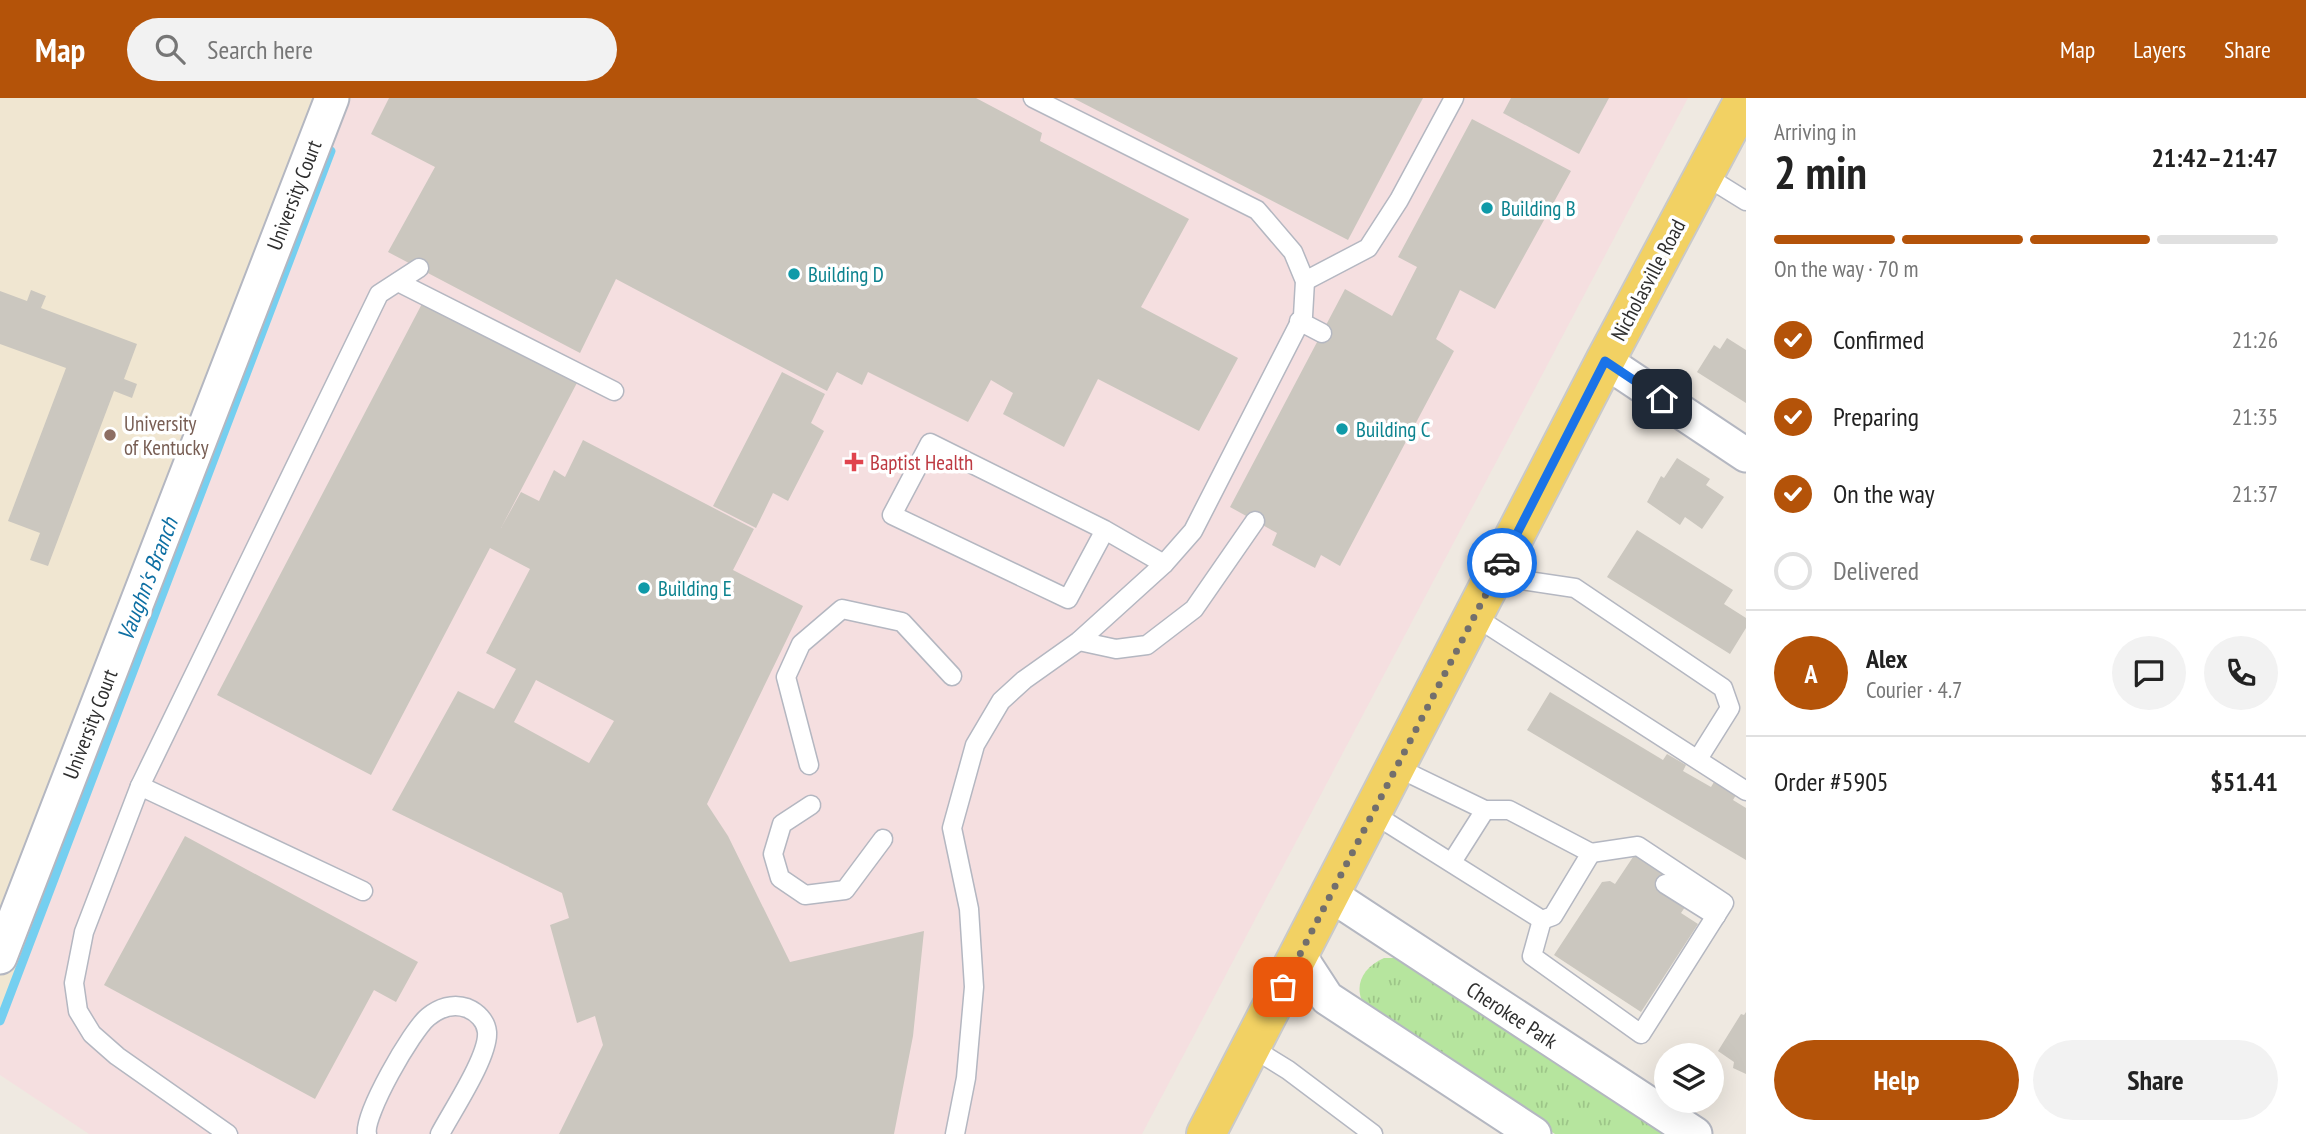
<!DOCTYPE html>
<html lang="en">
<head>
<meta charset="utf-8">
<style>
  :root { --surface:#fff; --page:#f2f2f2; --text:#222; --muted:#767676; --line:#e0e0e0; --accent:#b45309 }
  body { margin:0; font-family:"PT Sans Narrow",sans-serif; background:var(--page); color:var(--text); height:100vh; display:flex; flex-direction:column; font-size:26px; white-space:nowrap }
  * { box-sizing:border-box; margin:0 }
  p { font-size:23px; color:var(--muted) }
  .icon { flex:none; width:38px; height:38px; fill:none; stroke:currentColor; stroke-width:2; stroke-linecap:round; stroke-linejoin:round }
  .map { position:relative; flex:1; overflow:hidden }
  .side { display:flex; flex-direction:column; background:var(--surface); width:560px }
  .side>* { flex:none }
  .buttons { position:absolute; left:1654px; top:945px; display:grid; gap:14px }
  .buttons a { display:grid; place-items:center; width:70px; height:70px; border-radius:50%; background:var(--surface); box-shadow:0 7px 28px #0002; font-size:35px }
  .pin { position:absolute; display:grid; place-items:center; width:60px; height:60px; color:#fff; margin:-30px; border-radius:14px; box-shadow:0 4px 10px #0006 }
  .courier { position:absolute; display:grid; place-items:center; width:70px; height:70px; margin:-35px; border:5px solid #1a73e8; border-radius:50%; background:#fff; color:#222; box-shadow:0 2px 9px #0007 }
  .overview em { font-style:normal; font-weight:800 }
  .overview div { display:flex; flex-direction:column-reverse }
  .overview { display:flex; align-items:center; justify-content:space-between; height:119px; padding:0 28px }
  h1 { font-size:46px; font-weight:800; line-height:52px }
  .bar { display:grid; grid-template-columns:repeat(4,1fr); gap:10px 7px; align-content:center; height:84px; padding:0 28px }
  .bar i { height:9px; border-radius:5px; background:var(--line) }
  .bar .selected { background:var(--accent) }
  .bar p { grid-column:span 4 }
  .line { display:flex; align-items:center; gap:18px; padding:0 28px; border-top:2px solid var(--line) }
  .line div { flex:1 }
  .round { display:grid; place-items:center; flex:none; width:74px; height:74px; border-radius:37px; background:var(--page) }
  ol { padding:0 28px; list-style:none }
  li { display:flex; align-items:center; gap:21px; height:77px }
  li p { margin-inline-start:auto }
  li .icon { padding:7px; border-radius:50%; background:var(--accent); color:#fff; stroke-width:4 }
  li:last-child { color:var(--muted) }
  li i { width:38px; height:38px; border:4px solid var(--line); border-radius:50% }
  .cta { display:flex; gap:14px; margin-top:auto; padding:14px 28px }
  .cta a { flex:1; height:80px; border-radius:42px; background:var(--accent); color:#fff; font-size:28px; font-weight:800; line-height:80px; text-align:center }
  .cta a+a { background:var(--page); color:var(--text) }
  header { display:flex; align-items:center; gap:42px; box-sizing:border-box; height:98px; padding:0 35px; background:var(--accent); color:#fff }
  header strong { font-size:33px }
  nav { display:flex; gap:38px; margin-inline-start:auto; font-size:24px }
  .search { width:490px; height:63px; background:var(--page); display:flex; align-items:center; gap:18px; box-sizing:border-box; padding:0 24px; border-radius:38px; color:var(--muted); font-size:26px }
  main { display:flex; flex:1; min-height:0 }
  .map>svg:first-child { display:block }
  .education { fill:#f0e6d1 }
  .medical { fill:#f5dfe0 }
  .grass { fill:url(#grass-tufts) }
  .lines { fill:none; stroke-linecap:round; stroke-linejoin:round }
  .stream { stroke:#75cff0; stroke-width:9 }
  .building { fill:#cbc7bf; fill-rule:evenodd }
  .lane-casing { stroke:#b4b7c1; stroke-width:21 }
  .street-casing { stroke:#b4b7c1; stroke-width:37 }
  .primary-casing { stroke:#c9c9c9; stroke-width:42 }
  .lane { stroke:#fff; stroke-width:18 }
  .street { stroke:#fff; stroke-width:33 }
  .primary { stroke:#f2d163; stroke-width:38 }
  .done { stroke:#726f6d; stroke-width:7; stroke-dasharray:0 12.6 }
  .route { stroke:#1a73e8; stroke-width:9 }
  .culture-dot { fill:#0f9aa8; stroke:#fff; stroke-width:2.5 }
  .education-dot { fill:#8d6e63; stroke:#fff; stroke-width:2.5 }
  .health-dot { fill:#e0444e; stroke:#fff; stroke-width:2.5 }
  .labels { text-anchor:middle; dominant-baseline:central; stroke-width:7; stroke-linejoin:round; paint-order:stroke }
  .street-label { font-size:21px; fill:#2e2e2e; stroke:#fff }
  .culture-label { font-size:21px; fill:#0d838f; stroke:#fff; text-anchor:start }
  .education-label { font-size:21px; fill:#785e54; stroke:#fff; text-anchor:start }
  .health-label { font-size:21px; fill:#be3a42; stroke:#fff; text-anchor:start }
  .water-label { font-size:23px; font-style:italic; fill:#0d6fa3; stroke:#fff }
</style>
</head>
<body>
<header>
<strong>Map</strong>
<div class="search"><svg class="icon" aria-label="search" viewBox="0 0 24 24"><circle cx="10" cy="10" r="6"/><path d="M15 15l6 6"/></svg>Search here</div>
<nav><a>Map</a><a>Layers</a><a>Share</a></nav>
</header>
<main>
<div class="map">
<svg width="1746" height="1036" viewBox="0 0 1746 1036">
  <defs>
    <pattern id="grass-tufts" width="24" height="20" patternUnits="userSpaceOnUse" patternTransform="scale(1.75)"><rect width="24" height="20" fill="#b6e59e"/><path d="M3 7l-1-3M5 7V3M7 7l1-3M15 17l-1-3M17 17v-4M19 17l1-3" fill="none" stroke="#9dc588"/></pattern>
  </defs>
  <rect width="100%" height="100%" fill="#efe9e1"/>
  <path class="education" d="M0,0H346L0,923Z"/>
  <path class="medical" d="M351,0H1688L1142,1036H89L0,977V923Z"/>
  <path class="grass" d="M1384,860H1397L1672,1036H1555L1370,915C1351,894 1359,871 1384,860Z"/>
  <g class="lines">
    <path class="stream" d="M0,923L331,53"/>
  </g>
  <g class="building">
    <path d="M389,0H976L1042,35L1040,43L1189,121L1141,209L1238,260L1199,333L1098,281L1064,349L1003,316L1013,295L991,282L968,324L868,274L862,287L837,274L827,293L616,181L580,255L388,154L435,69L371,36Z"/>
    <path d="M1073,0H1423L1348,142Z"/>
    <path d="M1511,0H1609L1579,56L1503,15Z"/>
    <path d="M1472,21L1571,73L1495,211L1460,192L1436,241L1454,253L1340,468L1321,457L1315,470L1272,447L1277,435L1230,409L1345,191L1392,218L1417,169L1398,159Z"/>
    <path d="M31,192L46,198L41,210L137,246L124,281L137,286L132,300L114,293L48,468L30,462L40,435L8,423L66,270L0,246V193L27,203Z"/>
    <path d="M425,200L579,281L501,430L521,394L539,403L554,372L565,379L583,342L754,431L733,472L803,508L707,706L728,738L790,864L924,833L913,938L894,1036H559L603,947L595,918L577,925L550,827L569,820L562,795L392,712L458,593L494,611L516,571L486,555L530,471L490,450L371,677L217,597ZM536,582L614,623L589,665L514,624Z"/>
    <path d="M1727,240L1746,252V305L1697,274L1714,247L1720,251Z"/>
    <path d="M782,274L825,296L811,325L824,333L788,403L773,395L756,430L713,408Z"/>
    <path d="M1677,360L1710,381L1706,387L1724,399L1702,431L1685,419L1680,427L1647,404L1661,378L1664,380Z"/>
    <path d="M1637,432L1733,492L1724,506L1746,520V530L1730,556L1607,479Z"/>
    <path d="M1550,594L1663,662L1667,656L1686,667L1683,673L1711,689L1714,684L1736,697L1733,702L1746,710V762L1527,632Z"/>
    <path d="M185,738L418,864L396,904L374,892L315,1001L104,887Z"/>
    <path d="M1635,756L1670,780L1685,809L1681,815L1698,826L1641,914L1554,857L1602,784L1610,783L1615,786Z"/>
    <path d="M1746,914V976L1733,970L1734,964L1718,953L1741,916L1744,917Z"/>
  </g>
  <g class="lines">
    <g class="lane-casing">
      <g id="lane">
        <path d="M1704,77L1746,103"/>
        <path d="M1305,183L1368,150L1399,102L1454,0"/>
        <path d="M398,184L614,293"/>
        <path d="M1299,223L1322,235"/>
        <path d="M1105,432L1068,501L892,417L930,345L1105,432L1164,466"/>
        <path d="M1495,478L1575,490L1723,590L1730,610L1698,661"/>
        <path d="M1474,518L1746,693"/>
        <path d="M1079,543L1116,551L1147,547L1194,511L1255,423"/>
        <path d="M809,667L786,579L801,546L842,511L902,524L952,578"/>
        <path d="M140,688L363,793"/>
        <path d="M811,707L782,726L773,756L780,780L805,797L845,792L883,741"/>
        <path d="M1372,715L1542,822L1553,818L1591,755L1509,712H1485L1396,669"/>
        <path d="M1452,764L1485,712"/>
        <path d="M1665,786L1716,818"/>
        <path d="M1542,822L1532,858L1641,936L1724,805L1638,748L1591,755"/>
        <path d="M1251,949L1288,972L1373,1036"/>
        <path d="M228,1036L117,958L92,936L78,913L74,885L84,834L140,688L379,196L419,170"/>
        <path d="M367,1036C363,1017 412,932 428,919C439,910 453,905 467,910C477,914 486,923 487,934C489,958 452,1013 440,1036"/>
        <path d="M955,1036L966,980L974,889L969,811L952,730L975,647L1001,603L1024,582L1079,543L1164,466L1193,433L1303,218L1305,183L1293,154L1257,112L1033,0"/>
      </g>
    </g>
    <g class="street-casing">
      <g id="street">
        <path d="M1605,263L1746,357"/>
        <path d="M1331,797L1695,1036"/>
        <path d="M1299,857L1327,900L1534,1036"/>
        <path d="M0,859L332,0"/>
      </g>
    </g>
    <g class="primary-casing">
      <path id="primary" d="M1206,1036L1605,263L1745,0"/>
    </g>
    <use href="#lane" class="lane"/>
    <use href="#street" class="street"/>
    <use href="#primary" class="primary"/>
  </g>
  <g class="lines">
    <path class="done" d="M1283,889L1502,465"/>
    <path class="route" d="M1502,465L1605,263L1662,301"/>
  </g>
  <g class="culture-dot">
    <circle cx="1487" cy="110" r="7"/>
    <circle cx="794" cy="176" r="7"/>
    <circle cx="1342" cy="331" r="7"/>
    <circle cx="644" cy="490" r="7"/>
  </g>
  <circle class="education-dot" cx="110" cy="337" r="7"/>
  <path class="health-dot" d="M850.5 353.5h7v7h7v7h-7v7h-7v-7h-7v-7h7z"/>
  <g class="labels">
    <g class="street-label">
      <text transform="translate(294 97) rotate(-69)">University Court</text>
      <text transform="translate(1648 182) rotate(-62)">Nicholasville Road</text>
      <text transform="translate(90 626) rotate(-69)">University Court</text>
      <text transform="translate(1512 917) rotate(33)">Cherokee Park</text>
    </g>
    <g class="culture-label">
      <text x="1501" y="110">Building B</text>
      <text x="808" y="176">Building D</text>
      <text x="1356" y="331">Building C</text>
      <text x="658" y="490">Building E</text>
    </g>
    <g class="education-label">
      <text x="124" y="325">University<tspan x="124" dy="24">of Kentucky</tspan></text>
    </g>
    <g class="health-label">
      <text x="870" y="364">Baptist Health</text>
    </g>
    <g class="water-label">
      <text transform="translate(147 481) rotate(-69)">Vaughn's Branch</text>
    </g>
  </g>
</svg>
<div class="buttons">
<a><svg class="icon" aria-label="layers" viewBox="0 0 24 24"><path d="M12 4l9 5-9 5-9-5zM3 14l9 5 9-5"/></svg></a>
</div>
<div class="pin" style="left:1283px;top:889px;background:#ea580c"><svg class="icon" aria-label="bag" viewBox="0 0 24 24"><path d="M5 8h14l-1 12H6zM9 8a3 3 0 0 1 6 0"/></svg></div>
<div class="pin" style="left:1662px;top:301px;background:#1f2937"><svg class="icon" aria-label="home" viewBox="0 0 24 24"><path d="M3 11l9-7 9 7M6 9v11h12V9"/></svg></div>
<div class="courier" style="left:1502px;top:465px"><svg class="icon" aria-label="car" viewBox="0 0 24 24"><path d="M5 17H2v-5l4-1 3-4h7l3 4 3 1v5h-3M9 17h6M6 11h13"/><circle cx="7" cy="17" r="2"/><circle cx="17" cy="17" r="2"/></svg></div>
</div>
<section class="side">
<div class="overview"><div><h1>2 min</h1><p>Arriving in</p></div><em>21:42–21:47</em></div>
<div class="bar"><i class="selected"></i><i class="selected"></i><i class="selected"></i><i></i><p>On the way · 70 m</p></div>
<ol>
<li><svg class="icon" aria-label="check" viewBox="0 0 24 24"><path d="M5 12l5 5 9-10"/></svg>Confirmed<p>21:26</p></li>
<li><svg class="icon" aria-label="check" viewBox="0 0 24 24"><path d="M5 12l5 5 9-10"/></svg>Preparing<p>21:35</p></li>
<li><svg class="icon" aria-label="check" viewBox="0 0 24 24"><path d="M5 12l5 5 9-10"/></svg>On the way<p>21:37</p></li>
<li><i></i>Delivered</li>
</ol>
<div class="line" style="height:126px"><b class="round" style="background:var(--accent);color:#fff">A</b><div><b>Alex</b><p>Courier · 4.7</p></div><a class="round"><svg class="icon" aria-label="chat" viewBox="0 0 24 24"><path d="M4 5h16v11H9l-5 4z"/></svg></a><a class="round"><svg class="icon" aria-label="phone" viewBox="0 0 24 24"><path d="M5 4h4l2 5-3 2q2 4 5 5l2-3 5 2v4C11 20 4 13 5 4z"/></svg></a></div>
<div class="line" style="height:91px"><div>Order #5905</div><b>$51.41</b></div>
<div class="cta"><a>Help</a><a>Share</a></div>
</section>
</main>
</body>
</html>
